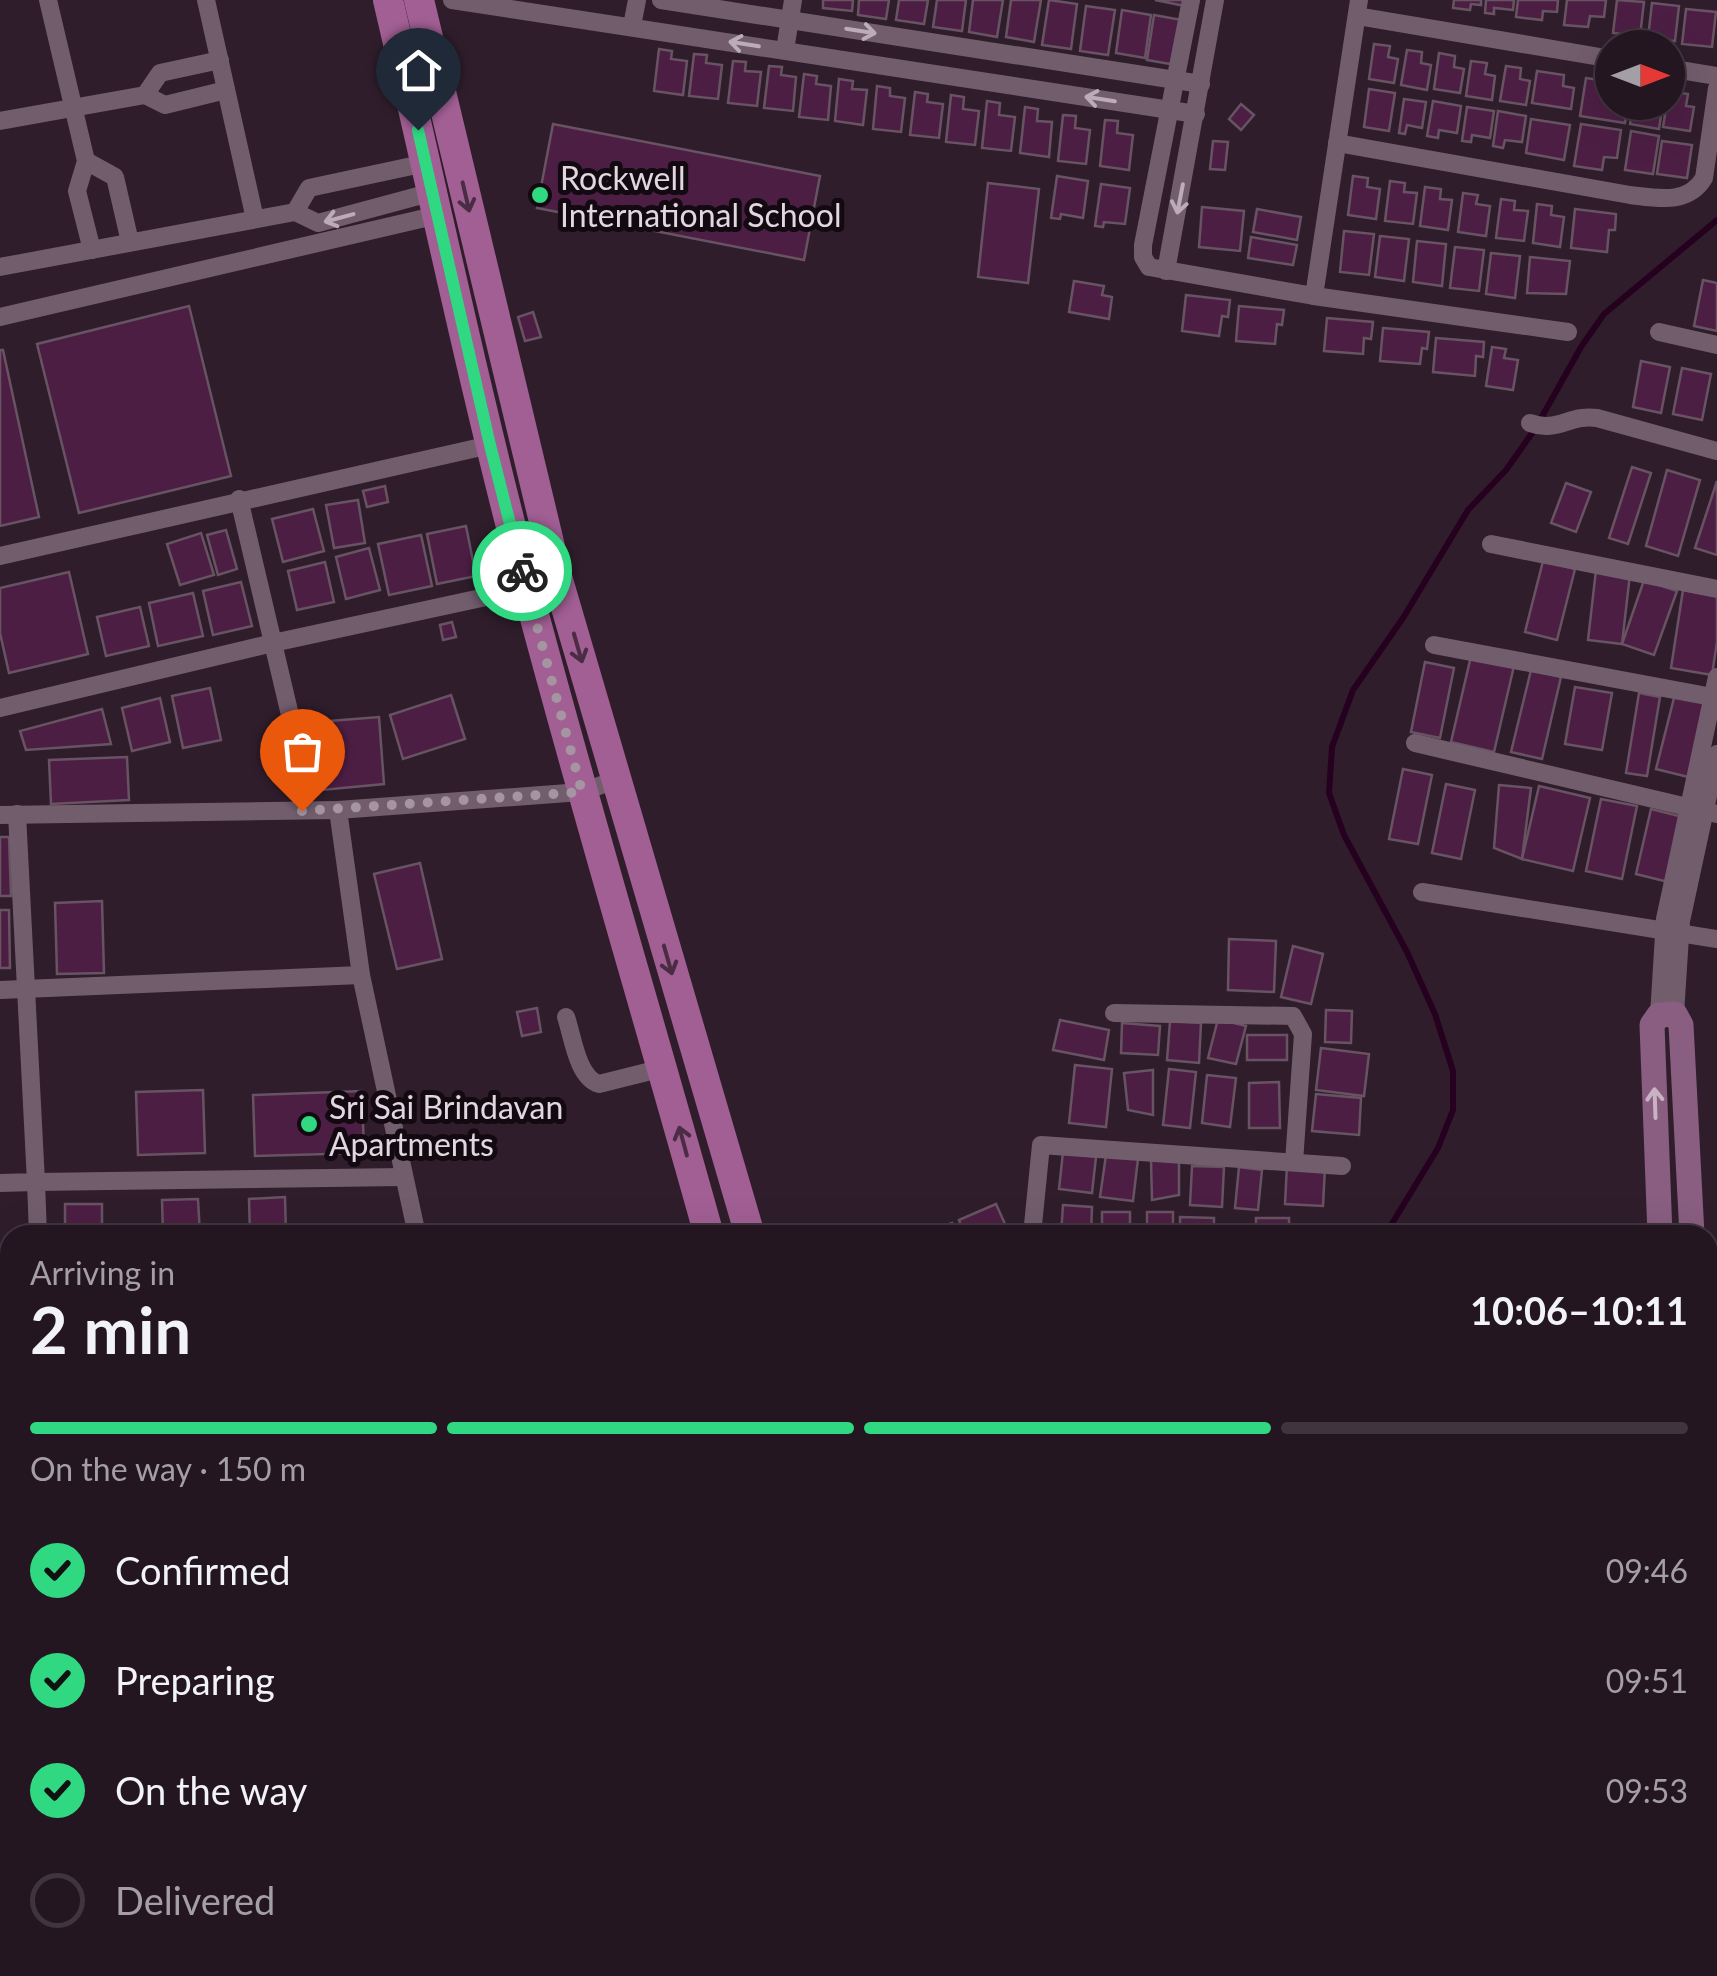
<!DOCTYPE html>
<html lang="en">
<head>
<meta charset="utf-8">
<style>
  :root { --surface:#231620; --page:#2f232d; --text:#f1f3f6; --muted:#a39fa5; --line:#40353e; --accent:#30d882 }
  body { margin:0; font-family:Lato,sans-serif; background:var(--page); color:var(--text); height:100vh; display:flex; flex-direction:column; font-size:38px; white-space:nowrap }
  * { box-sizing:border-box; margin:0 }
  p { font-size:32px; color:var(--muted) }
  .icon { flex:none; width:55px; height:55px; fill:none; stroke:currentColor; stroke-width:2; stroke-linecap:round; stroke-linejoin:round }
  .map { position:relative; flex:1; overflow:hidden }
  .sheet { position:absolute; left:0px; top:1225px; width:1718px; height:752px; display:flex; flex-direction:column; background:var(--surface); border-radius:30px 30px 0 0; box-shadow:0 10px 40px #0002,0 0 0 2px var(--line) }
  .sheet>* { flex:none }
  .needle { width:65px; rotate:90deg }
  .tools { position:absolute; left:1595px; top:30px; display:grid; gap:20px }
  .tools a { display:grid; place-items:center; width:90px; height:90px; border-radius:50%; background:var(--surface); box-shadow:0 10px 40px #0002,0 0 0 2px var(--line); font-size:50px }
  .pin { position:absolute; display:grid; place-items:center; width:85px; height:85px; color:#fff; margin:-102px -42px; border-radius:50% 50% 50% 0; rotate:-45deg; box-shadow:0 0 10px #0007 }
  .pin .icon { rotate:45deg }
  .courier { position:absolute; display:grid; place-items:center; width:100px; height:100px; margin:-50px; border:8px solid #30d882; border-radius:50%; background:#fff; color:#222; box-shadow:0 2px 12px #0007 }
  .headline em { font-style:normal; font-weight:700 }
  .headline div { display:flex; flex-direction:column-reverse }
  .headline { display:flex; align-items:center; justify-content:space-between; height:170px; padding:0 30px }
  h1 { font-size:65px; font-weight:700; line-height:75px }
  .bar { display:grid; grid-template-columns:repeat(4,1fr); gap:15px 10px; align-content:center; height:120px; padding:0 30px }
  .bar i { height:12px; border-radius:8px; background:var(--line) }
  .bar .current { background:var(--accent) }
  .bar p { grid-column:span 4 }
  ol { padding:0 30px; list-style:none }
  li { display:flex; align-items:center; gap:30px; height:110px }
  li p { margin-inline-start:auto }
  li .icon { padding:10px; border-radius:50%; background:var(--accent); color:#111; stroke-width:4 }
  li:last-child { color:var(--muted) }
  li i { width:55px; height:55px; border:5px solid var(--line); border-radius:50% }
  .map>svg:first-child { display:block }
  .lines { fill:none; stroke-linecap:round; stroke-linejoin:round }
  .stream { stroke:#25001f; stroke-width:6 }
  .building { fill:#4d1e44; stroke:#675362; stroke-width:2.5 }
  .street { stroke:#725d6d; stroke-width:18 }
  .secondary { stroke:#895e80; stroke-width:25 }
  .primary { stroke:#a15f94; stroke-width:30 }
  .oneway { stroke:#bbacb8 }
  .oneway2 { stroke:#4b2c45 }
  .oneway3 { stroke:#c8b2c3 }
  .done { stroke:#a495a1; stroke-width:10; stroke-dasharray:0 18 }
  .route { stroke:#30d882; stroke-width:12 }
  .poi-dot { fill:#30d882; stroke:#120a10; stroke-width:4 }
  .labels { text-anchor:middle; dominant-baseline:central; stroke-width:10; stroke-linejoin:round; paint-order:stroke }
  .poi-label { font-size:32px; fill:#e3d6e0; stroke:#120a10; text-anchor:start }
</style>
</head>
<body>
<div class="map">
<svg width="1717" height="1976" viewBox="0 0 1717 1976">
  <rect width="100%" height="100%" fill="#2f1d2b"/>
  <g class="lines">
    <g class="stream">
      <path d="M1385,1235L1438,1148L1453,1110V1071L1435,1014L1407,952L1344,835L1329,793L1332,747L1353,690L1403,618L1468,510L1506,470L1535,429L1581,347L1604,314L1717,220"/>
      <path d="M1313,1968L1315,1976"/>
    </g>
  </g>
  <g class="building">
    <path d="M823,0H853L852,11L823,8Z"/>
    <path d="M859,0H889L886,19L858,15Z"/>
    <path d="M899,0H928L924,24L896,20Z"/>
    <path d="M937,0H966L962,31L933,27Z"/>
    <path d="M973,0H1003L997,37L969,32Z"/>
    <path d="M1011,0H1041L1034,42L1006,37Z"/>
    <path d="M1049,0L1077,4L1071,49L1042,45Z"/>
    <path d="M1155,0H1186L1185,6Z"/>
    <path d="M1454,0H1481V5L1471,4L1470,10L1453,8Z"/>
    <path d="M1486,0H1514L1513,10L1494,8V14L1485,13Z"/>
    <path d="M1518,0H1558L1557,12L1543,11L1542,20L1516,17Z"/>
    <path d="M1567,0H1606L1604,17L1590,16L1588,27L1564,25Z"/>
    <path d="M1617,0L1644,2L1640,36L1613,33Z"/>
    <path d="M1652,3L1679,6L1675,41L1648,38Z"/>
    <path d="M1086,6L1115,10L1108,55L1080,51Z"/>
    <path d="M1686,9L1716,12L1712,47L1682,44Z"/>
    <path d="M1122,10L1151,15L1145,58L1116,53Z"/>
    <path d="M1154,15L1182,20L1176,65L1147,60Z"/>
    <path d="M1374,44L1390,46L1388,57L1398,59L1394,83L1369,79Z"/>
    <path d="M659,49L672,51L671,59L687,61L683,95L654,91Z"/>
    <path d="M1407,50L1422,52L1421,63L1431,65L1427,90L1401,85Z"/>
    <path d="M1439,53L1455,56L1454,67L1464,69L1460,93L1434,89Z"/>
    <path d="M694,54L707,55L706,63L722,65L718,99L689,96Z"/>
    <path d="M733,61L746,62L745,71L761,72L757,106L728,103Z"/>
    <path d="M1471,61L1487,63L1485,74L1495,76L1492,100L1466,96Z"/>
    <path d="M769,66L782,67L781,75L796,77L793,111L764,108Z"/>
    <path d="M1506,66L1521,68L1520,79L1530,81L1526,105L1500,101Z"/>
    <path d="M1537,71L1564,75L1563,86L1574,88L1571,109L1532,103Z"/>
    <path d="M804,74L817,76L816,84L831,86L828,120L799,117Z"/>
    <path d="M1586,78L1612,82V102L1628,104L1625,123L1580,116Z"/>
    <path d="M839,79L853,81L852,89L867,90L863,125L835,121Z"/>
    <path d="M877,86L890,88V96L905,98L901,132L873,129Z"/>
    <path d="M1369,89L1395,93L1389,131L1364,127Z"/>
    <path d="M1669,91L1688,94L1686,106L1694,107L1690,131L1663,127Z"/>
    <path d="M915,92L928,94L927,102L943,104L939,138L910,135Z"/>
    <path d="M951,95L964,97L963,109L979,111L975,145L946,142Z"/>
    <path d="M1404,99L1426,102L1422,128L1407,125L1405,134L1399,133Z"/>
    <path d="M987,101L1000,103L999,115L1015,117L1011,151L982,148Z"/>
    <path d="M1433,101L1461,106L1457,133L1439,130L1438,138L1427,136Z"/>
    <path d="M1634,102L1663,103L1659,129L1630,124Z"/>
    <path d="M1241,104L1254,115L1241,130L1229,119Z"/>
    <path d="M1025,107L1038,109L1037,121L1052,122L1049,157L1020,153Z"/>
    <path d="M1467,107L1494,111L1490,138L1472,135L1471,142L1462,141Z"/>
    <path d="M1498,111L1526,116L1522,142L1505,140L1503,148L1493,146Z"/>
    <path d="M1063,115L1076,116L1075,128L1090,130L1086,164L1058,161Z"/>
    <path d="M1531,119L1570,125L1564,160L1526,153Z"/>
    <path d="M1105,120L1118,121L1117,133L1133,135L1129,170L1100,166Z"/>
    <path d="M553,124L820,176L804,260L537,208Z"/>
    <path d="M1581,124L1621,130L1617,158L1604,157L1602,170L1574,166Z"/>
    <path d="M1631,131L1659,136L1653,174L1625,170Z"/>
    <path d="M1213,141L1228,142L1225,170L1210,169Z"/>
    <path d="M1662,141L1692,145L1687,178L1657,174Z"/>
    <path d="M1057,176L1088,181L1083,218L1061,214L1060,219L1051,218Z"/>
    <path d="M1353,176L1368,178L1367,187L1380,189L1376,219L1348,215Z"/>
    <path d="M1390,181L1405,183L1404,192L1417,193L1413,224L1385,221Z"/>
    <path d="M988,183L1039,189L1028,283L978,277Z"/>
    <path d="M1101,184L1130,188L1125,224L1104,222L1103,227L1095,226Z"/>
    <path d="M1425,187L1441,189L1440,199L1452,200L1448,230L1420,226Z"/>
    <path d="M1463,193L1478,195L1476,204L1490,206L1486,236L1458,232Z"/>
    <path d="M1501,199L1515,201L1514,210L1528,211L1524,241L1496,238Z"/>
    <path d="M1537,204L1552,206L1551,215L1564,217L1560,247L1533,243Z"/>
    <path d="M1202,207L1244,211L1240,251L1199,247Z"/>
    <path d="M1257,209L1301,217L1297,240L1253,232Z"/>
    <path d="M1575,209L1616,214L1615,230H1609L1607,252L1571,248Z"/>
    <path d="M1344,231L1374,234L1369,275L1340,272Z"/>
    <path d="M1380,236L1409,239L1404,281L1375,277Z"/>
    <path d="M1251,237L1297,245L1293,265L1248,258Z"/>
    <path d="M1417,241L1446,244L1442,286L1413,282Z"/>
    <path d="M1455,247L1484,250L1479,291L1450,288Z"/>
    <path d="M1491,253L1520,256L1515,298L1486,294Z"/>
    <path d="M1530,257L1570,261L1566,294L1527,293Z"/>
    <path d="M1703,280L1717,283V331L1694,326Z"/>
    <path d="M1074,281L1104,286L1102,295L1112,297L1109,319L1069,312Z"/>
    <path d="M1186,295L1230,300L1228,317L1222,316L1219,336L1182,331Z"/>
    <path d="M189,306L231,476L79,513L37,344Z"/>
    <path d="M1239,306L1284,310L1282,325L1277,324L1275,344L1236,341Z"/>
    <path d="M533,312L541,337L525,341L518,317Z"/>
    <path d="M1327,318L1373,322L1371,339L1364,338L1363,354L1324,351Z"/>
    <path d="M1383,328L1429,332L1427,349L1422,348L1420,364L1380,361Z"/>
    <path d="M1436,338L1484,342L1483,357L1476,356L1475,376L1433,372Z"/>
    <path d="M1492,347L1506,349L1504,358L1518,360L1513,390L1486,386Z"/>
    <path d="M0,350H3L39,517L0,526Z"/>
    <path d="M1641,361L1670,367L1661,413L1633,407Z"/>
    <path d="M1682,368L1711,374L1702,420L1673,414Z"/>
    <path d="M1632,467L1651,473L1628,544L1609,538Z"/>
    <path d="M1667,470L1700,480L1678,556L1646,546Z"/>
    <path d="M1717,481V555L1695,548Z"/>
    <path d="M1566,483L1591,492L1576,532L1551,523Z"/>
    <path d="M385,486L388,502L367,507L363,491Z"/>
    <path d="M358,500L365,543L334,548L326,505Z"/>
    <path d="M313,509L324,551L283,562L272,519Z"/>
    <path d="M466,526L476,576L437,584L427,534Z"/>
    <path d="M226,530L237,569L218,575L207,535Z"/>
    <path d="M201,533L214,575L180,585L167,544Z"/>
    <path d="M421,535L432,586L389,595L378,544Z"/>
    <path d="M369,548L380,590L346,599L336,557Z"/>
    <path d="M1543,561L1575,569L1557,640L1525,632Z"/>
    <path d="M325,562L334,602L297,610L288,571Z"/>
    <path d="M1596,570L1630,574L1622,644L1588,640Z"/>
    <path d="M69,572L88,654L9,673L0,633V588Z"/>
    <path d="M1644,580L1677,591L1654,655L1622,644Z"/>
    <path d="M241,582L252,626L213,635L203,591Z"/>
    <path d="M1683,590L1717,596V642L1712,675L1671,668Z"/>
    <path d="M193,593L203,636L158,646L149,603Z"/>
    <path d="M140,607L149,646L106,656L97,617Z"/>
    <path d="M452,622L456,637L443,640L440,625Z"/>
    <path d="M1471,656L1514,666L1494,752L1451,742Z"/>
    <path d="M1425,662L1454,668L1440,738L1411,732Z"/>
    <path d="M1531,670L1561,677L1542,759L1511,752Z"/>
    <path d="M1575,687L1612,693L1602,750L1565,744Z"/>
    <path d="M210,688L221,740L183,748L172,696Z"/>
    <path d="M1639,693L1660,697L1647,776L1626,773Z"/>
    <path d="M1675,694L1707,703L1688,777L1656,769Z"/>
    <path d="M451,695L465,739L403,759L390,715Z"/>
    <path d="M160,698L170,742L132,751L122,708Z"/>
    <path d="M102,709L111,744L26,750L20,731Z"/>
    <path d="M379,717L384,784L322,790L317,722Z"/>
    <path d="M127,757L129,800L51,804L49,760Z"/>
    <path d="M1403,769L1432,775L1418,844L1389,839Z"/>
    <path d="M1446,784L1475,790L1461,859L1432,853Z"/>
    <path d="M1499,785L1531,788L1522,859L1494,848Z"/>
    <path d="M1539,786L1590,798L1573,871L1522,859Z"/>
    <path d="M1601,799L1637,806L1622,879L1586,871Z"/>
    <path d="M1651,809L1683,817L1668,882L1636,874Z"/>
    <path d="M0,837H9L11,896H0Z"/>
    <path d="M420,863L442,959L397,969L374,874Z"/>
    <path d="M102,901L104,973L57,974L55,903Z"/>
    <path d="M0,910H9L10,968H0Z"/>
    <path d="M1229,939L1276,941L1274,992L1228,990Z"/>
    <path d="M1293,946L1323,954L1311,1004L1281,997Z"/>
    <path d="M537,1008L541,1032L522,1036L517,1012Z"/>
    <path d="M1326,1010L1352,1011L1351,1043L1325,1042Z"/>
    <path d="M1218,1019L1246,1026L1236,1064L1208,1058Z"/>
    <path d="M1060,1020L1109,1030L1104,1060L1053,1050Z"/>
    <path d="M1170,1021L1201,1023L1199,1063L1167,1060Z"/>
    <path d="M1122,1023L1160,1026L1158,1055L1121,1053Z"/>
    <rect x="1247" y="1035" width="40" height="25"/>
    <path d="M1321,1048L1369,1054L1364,1096L1316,1090Z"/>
    <path d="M1075,1065L1112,1069L1106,1127L1069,1123Z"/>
    <path d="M1169,1069L1196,1072L1190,1128L1163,1125Z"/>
    <path d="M1153,1070V1115L1128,1110L1124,1073Z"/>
    <path d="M1207,1075L1236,1078L1230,1127L1202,1123Z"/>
    <path d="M1279,1082L1280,1128H1249V1083Z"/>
    <path d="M203,1090L205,1153L138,1155L136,1092Z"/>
    <path d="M362,1091L364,1153L255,1156L253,1095Z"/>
    <path d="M1316,1094L1361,1098L1359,1135L1312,1131Z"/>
    <path d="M1063,1152L1096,1157L1092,1193L1059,1189Z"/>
    <path d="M1106,1155L1138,1159L1133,1201L1100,1197Z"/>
    <path d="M1151,1160H1179V1195L1152,1200Z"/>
    <path d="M1287,1165L1325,1167L1323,1206L1285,1204Z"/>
    <path d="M1192,1166L1224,1167L1222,1207L1190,1205Z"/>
    <path d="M1239,1167L1262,1170L1258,1210L1235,1208Z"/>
    <path d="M285,1197L286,1235H250L249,1199Z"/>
    <path d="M198,1199L200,1235H163L162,1200Z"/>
    <rect x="65" y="1204" width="37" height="31"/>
    <path d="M996,1204L1010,1235H964L959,1220Z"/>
    <path d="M1063,1205L1092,1207L1091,1235H1061Z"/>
    <rect x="1102" y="1212" width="28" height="23"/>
    <rect x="1147" y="1212" width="26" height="23"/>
    <path d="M1180,1217L1214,1218V1235H1180Z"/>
    <rect x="1256" y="1218" width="33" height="17"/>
    <path d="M952,1223L955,1235H915Z"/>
    <rect x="0" y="1606" width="10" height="64"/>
    <path d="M1430,1971V1976H1392V1974Z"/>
    <rect x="1496" y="1971" width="54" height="5"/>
    <path d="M855,1972V1976H751Z"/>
  </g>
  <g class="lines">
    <g class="street">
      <path d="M48,0L86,161L77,191L92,250"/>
      <path d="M206,0L255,219"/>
      <path d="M452,0L1196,114"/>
      <path d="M661,0L1201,84"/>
      <path d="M1191,0L1143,245V257L1149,267L1314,296L1568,332"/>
      <path d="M1357,16L1612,59"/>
      <path d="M632,26L637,0"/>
      <path d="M785,50L793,0"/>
      <path d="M1668,68L1717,76"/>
      <path d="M145,95L160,73L220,60"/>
      <path d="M0,121L145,95L165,105L226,90"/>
      <path d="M1337,143L1630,195C1657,198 1688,205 1704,178L1717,88"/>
      <path d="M86,161L115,177L130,242"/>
      <path d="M426,163L309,188L295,212L318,223L433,192"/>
      <path d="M0,267L295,212"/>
      <path d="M1166,271L1215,0"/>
      <path d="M1314,296L1359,0"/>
      <path d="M0,317L438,215"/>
      <path d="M1659,332L1717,345"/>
      <path d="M1530,423C1557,433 1570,414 1597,418L1717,451"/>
      <path d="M239,499L290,715"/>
      <path d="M1491,544L1717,589"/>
      <path d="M0,556L490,445"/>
      <path d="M1434,645L1717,698"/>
      <path d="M0,708L273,643L527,588"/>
      <path d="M1415,743L1717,814"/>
      <path d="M0,815L338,810"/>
      <path d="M1422,892L1717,939"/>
      <path d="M0,990L361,975"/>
      <path d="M1114,1013L1293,1016L1303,1034L1294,1162"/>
      <path d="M1675,1014L1681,921L1717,754"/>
      <path d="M1659,1015L1665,919L1717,677"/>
      <path d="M566,1017C573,1037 577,1077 599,1084L663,1068"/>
      <path d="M0,1183L36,1182L17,814"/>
      <path d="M38,1235L36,1182L403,1177"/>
      <path d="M417,1235L361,975L338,810L581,792L616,780"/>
      <path d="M1032,1235L1041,1145L1342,1166"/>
      <path d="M0,1385L10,1384"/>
      <path d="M1708,1557H1717"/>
      <path d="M1708,1575H1717"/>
      <path d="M0,1584L10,1583"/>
      <path d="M1708,1670H1717"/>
      <path d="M1708,1697H1717"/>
      <path d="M0,1786L10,1785"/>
      <path d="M77,1968L79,1976"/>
      <path d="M1615,1968V1976"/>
      <path d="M0,1970L62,1968"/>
      <path d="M353,1976L605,1968"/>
    </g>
    <g class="secondary">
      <path d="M1660,1235L1652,1025L1659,1015L1675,1014L1681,1025L1692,1235"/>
      <path d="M1664,1968V1976"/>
      <path d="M1696,1968V1976"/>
    </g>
    <g class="primary">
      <path d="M388,0C434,196 475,393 527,588C584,805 649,1019 709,1235"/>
      <path d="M419,0L558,580L750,1235"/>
      <path d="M916,1968L918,1976"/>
      <path d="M954,1968L956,1976"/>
    </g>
  </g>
  <defs><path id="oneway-shaft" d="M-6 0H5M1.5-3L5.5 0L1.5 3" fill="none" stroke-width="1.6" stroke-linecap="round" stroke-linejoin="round" transform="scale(2.5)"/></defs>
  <g class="oneway">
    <use href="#oneway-shaft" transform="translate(861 31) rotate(9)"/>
    <use href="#oneway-shaft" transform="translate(744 44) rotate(-171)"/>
    <use href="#oneway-shaft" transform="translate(1100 99) rotate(-171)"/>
    <use href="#oneway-shaft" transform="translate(1180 199) rotate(101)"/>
    <use href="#oneway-shaft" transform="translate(339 218) rotate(165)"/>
  </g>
  <g class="oneway2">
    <use href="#oneway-shaft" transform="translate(466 197) rotate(77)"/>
    <use href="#oneway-shaft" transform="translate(578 648) rotate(74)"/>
    <use href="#oneway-shaft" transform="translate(668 960) rotate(74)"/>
    <use href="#oneway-shaft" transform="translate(683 1141) rotate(-105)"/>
  </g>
  <use class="oneway3" href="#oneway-shaft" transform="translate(1655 1103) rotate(-92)"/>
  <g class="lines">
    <path class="done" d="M302,811L582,792L522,571"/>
    <path class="route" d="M418,130L490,445L522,571"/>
  </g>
  <g class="poi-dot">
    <circle cx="540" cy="195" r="10"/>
    <circle cx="309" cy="1124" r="10"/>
  </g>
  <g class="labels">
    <g class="poi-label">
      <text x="560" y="177">Rockwell<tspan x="560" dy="37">International School</tspan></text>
      <text x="329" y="1106">Sri Sai Brindavan<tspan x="329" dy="37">Apartments</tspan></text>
    </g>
  </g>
</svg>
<div class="tools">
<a><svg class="needle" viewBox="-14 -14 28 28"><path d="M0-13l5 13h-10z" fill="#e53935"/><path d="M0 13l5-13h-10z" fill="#a39fa5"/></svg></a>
</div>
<div class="pin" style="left:302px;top:811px;background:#ea580c"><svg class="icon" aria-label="bag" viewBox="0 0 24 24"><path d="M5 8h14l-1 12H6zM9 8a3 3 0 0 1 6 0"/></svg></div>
<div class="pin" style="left:418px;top:130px;background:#1f2937"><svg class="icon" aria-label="home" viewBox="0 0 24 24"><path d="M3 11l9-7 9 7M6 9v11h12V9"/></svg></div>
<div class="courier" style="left:522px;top:571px"><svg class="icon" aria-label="bike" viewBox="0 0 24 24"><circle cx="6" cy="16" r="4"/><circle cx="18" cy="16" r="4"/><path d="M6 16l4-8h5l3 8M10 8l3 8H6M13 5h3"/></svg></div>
<section class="sheet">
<div class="headline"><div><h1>2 min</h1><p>Arriving in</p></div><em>10:06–10:11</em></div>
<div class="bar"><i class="current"></i><i class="current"></i><i class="current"></i><i></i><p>On the way · 150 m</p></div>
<ol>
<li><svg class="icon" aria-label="check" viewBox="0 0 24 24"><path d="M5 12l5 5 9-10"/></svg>Confirmed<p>09:46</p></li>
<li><svg class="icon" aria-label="check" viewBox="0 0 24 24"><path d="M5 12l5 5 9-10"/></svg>Preparing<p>09:51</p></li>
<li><svg class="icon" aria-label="check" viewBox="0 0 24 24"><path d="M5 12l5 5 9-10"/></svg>On the way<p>09:53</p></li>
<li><i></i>Delivered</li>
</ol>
</section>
</div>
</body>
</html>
